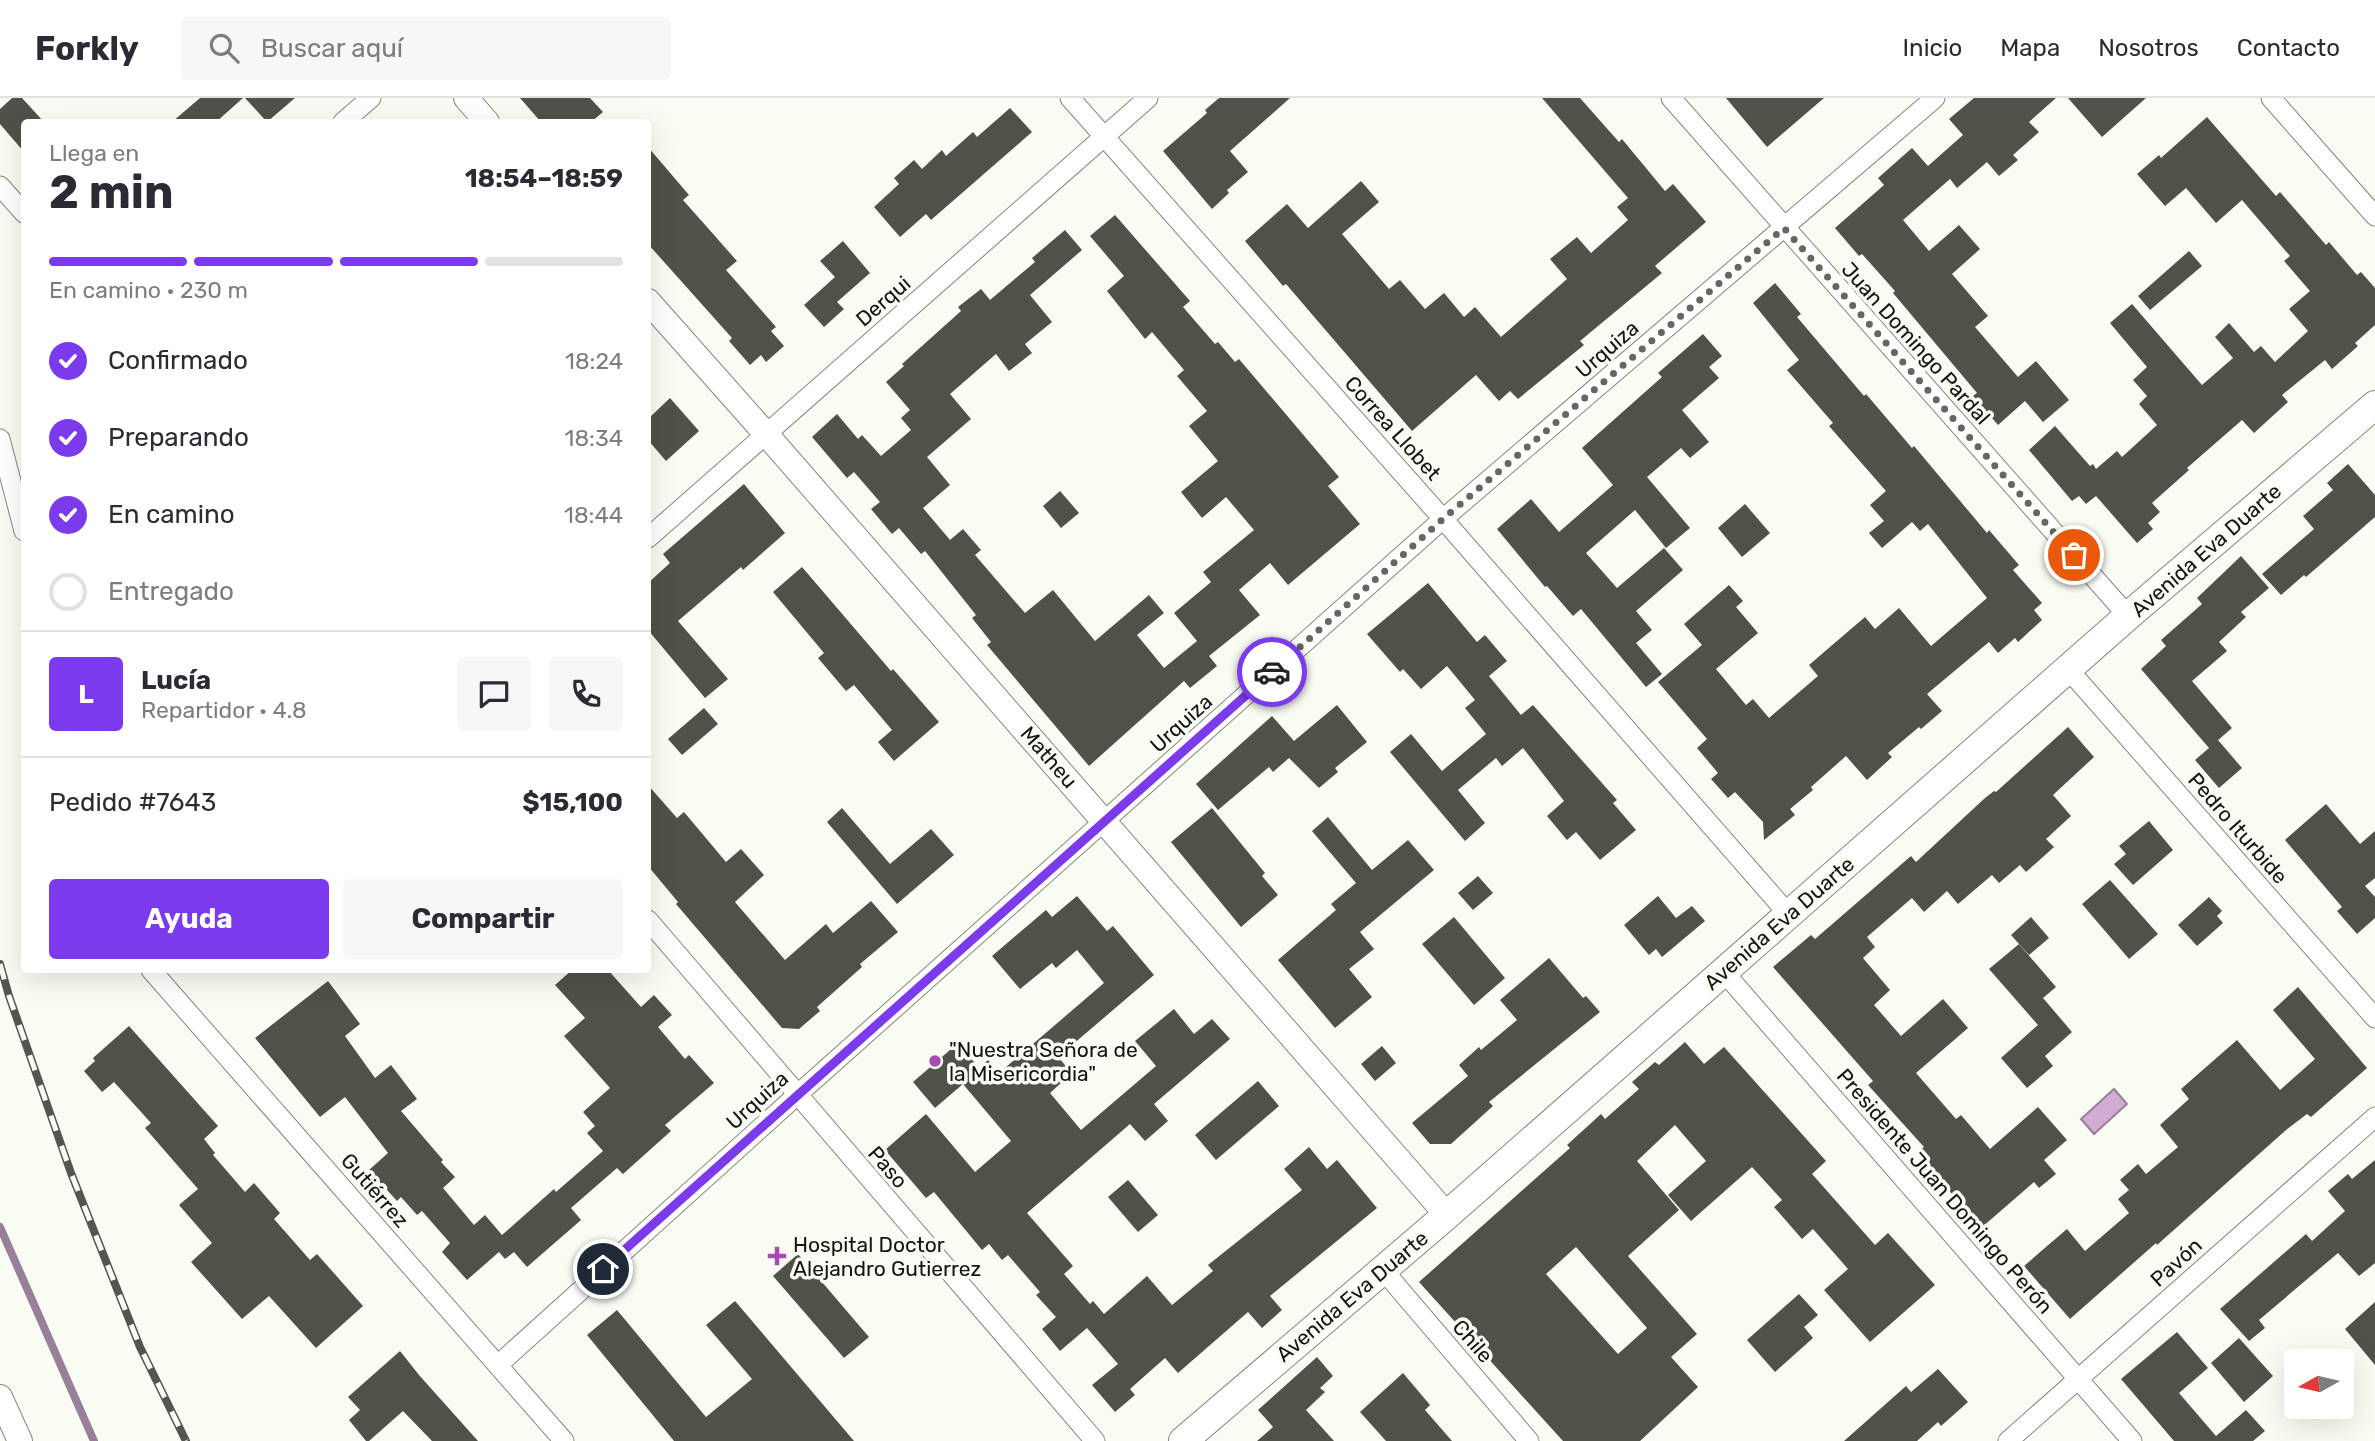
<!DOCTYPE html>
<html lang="es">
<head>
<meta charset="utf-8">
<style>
  :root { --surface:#fff; --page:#f7f7f7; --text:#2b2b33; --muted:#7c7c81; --line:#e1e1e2; --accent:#7c3aed }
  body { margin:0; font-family:Rubik,sans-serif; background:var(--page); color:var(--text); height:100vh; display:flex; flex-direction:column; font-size:26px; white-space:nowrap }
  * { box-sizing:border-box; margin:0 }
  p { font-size:23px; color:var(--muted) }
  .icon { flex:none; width:38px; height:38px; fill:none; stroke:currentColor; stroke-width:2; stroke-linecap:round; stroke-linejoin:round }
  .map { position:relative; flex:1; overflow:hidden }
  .side { position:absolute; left:21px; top:21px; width:630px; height:854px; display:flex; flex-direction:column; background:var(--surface); border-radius:7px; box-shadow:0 7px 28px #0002 }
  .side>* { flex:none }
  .needle { width:46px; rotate:262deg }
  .tools { position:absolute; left:2284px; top:1251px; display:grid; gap:14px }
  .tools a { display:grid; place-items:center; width:70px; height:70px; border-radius:7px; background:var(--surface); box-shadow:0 7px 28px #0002; font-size:35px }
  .pin { position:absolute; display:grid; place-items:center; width:60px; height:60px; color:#fff; margin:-30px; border:4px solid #fff; border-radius:50%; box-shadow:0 2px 7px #0007 }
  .courier { position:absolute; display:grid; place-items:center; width:70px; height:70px; margin:-35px; border:5px solid #7c3aed; border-radius:50%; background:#fff; color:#222; box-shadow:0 2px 9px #0007 }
  .head em { font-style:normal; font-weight:700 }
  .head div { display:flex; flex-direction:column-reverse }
  .head { display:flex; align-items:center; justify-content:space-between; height:119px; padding:0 28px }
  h1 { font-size:46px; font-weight:700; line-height:52px }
  .bar { display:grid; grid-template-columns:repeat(4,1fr); gap:10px 7px; align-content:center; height:84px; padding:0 28px }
  .bar i { height:9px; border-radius:5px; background:var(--line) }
  .bar .active { background:var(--accent) }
  .bar p { grid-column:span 4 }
  .line { display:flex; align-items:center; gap:18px; padding:0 28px; border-top:2px solid var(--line) }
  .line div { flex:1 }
  .round { display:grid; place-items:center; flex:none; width:74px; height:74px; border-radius:7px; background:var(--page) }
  ol { padding:0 28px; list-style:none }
  li { display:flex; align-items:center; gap:21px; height:77px }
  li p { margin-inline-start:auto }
  li .icon { padding:7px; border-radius:50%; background:var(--accent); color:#fff; stroke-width:4 }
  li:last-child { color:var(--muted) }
  li i { width:38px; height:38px; border:4px solid var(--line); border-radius:50% }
  .button { display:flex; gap:14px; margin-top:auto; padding:14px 28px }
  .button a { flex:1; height:80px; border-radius:7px; background:var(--accent); color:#fff; font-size:28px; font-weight:700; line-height:80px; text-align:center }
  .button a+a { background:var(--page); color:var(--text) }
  header { display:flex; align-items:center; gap:42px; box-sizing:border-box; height:98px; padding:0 35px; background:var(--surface); border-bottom:2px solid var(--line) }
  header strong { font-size:33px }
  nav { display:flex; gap:38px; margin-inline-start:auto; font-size:24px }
  .search { width:490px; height:63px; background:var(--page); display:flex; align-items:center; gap:18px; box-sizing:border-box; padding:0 24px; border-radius:7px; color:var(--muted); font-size:26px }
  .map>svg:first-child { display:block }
  .water { fill:#d1add4; stroke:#987f9a; stroke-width:2 }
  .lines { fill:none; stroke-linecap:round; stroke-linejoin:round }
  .stream { stroke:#987f9a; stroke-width:8 }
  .building { fill:#4f5249; fill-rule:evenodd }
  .minor-casing { stroke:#84877e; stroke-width:21 }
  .tertiary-casing { stroke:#84877e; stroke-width:26 }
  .secondary-casing { stroke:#84877e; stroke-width:30 }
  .minor { stroke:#fff; stroke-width:19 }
  .tertiary { stroke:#fff; stroke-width:24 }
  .secondary { stroke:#fff; stroke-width:28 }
  .rail-casing { stroke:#535550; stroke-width:8 }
  .rail { stroke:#f9fcf2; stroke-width:5; stroke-dasharray:16; stroke-linecap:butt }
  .done { stroke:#646660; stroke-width:7; stroke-dasharray:0 12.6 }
  .route { stroke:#7c3aed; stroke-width:9 }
  .poi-dot { fill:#a94ab2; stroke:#f9fcf2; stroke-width:2.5 }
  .labels { text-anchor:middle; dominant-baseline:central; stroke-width:7; stroke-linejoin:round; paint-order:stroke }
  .street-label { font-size:21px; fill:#141512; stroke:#f9fcf2 }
  .poi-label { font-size:21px; fill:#141512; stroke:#f9fcf2; text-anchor:start }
</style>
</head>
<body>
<header>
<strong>Forkly</strong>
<div class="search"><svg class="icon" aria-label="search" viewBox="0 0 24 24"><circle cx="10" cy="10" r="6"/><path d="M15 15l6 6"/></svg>Buscar aquí</div>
<nav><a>Inicio</a><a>Mapa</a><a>Nosotros</a><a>Contacto</a></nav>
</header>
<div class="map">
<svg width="2375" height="1343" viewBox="0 0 2375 1343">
  <rect width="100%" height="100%" fill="#f9fcf2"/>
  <path class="water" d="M2114,991L2127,1006L2094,1036L2081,1021Z"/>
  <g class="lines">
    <path class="stream" d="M0,1129L94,1343"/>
  </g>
  <g class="building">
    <path d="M12,0H22L44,24H24V54L0,26V11Z"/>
    <path d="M200,0H243L216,24H172Z"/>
    <path d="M245,0H295L267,24Z"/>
    <path d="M520,0H590L603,14L591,24H541Z"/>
    <path d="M1219,0H1290L1230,53L1248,74L1227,92L1229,95L1212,111L1163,53L1207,15L1205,12Z"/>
    <path d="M1542,0H1580L1619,44L1622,41L1665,93L1673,86L1706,124L1655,168L1662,175L1580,243L1584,247L1518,301L1510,293L1499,303L1476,277L1412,333L1286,186L1283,188L1245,143L1287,106L1308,130L1361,83L1379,104L1342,136L1389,191L1400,182L1425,211L1444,195L1464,219L1475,209L1501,239L1567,181L1550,161L1577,139L1591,155L1628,122L1617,109L1628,100Z"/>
    <path d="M1726,0H1824L1767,49Z"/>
    <path d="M1974,0H2056L2029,24L2039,34L2013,57L2018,62L1999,78L1987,64L1957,90L1950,81L1903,122L1929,153L1959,127L1980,151L1952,176L1988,218L1975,229L2018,279L2036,263L2069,302L2043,324L2025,303L1998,327L1973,298L1977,295L1893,195L1895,193L1862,156L1859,158L1835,130L1884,87L1878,80L1912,50L1928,68L1963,37L1949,21Z"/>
    <path d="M2068,0H2146L2102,39Z"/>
    <path d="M1010,10L1032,34L931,122L926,116L900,139L874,109L899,86L894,80L914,62L922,71L942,52L946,58L973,34L977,39Z"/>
    <path d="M2207,19L2276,98L2280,94L2326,147L2329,144L2357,177L2361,174L2375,190V227L2355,245L2358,248L2332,271L2325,262L2282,297L2288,304L2254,335L2242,322L2187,370L2189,372L2152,405L2160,414L2148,425L2153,431L2137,445L2096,398L2086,406L2079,398L2072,403L2029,352L2055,328L2090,368L2093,366L2096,371L2117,353L2122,359L2157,327L2139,306L2147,298L2133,282L2147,269L2110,225L2132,206L2202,287L2233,260L2215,239L2229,225L2254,254L2261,248L2275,264L2308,233L2289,211L2310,193L2284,163L2290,158L2242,102L2216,125L2186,90L2165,108L2137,76L2159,57L2161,60Z"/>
    <path d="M648,49L689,97L683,102L737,163L726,172L776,229L771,233L784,248L766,264L761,257L750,267L729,243L732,240L648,146Z"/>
    <path d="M1115,117L1190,203L1183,209L1215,246L1218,244L1235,264L1239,261L1339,379L1328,388L1360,426L1288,487L1270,465L1239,492L1260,517L1209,558L1217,568L1190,590L1184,583L1089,668L987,547L991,544L972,520L976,517L925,453L921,456L899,430L892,436L871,411L880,404L854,374L847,380L812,339L837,316L858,341L862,337L881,358L911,332L901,320L910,312L886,284L904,268L902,266L961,213L958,209L981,191L990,202L1035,164L1032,160L1065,132L1082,152L1030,197L1052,224L1025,246L1032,255L1009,273L996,256L950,296L971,321L927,359L950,387L923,410L950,442L963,431L981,452L975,457L1025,515L1053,492L1095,543L1149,497L1164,515L1137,537L1164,570L1197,543L1174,515L1211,484L1203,474L1254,432L1226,399L1202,420L1181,394L1218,363L1189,328L1207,313L1177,278L1184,272L1152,234L1145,241L1107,193L1124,178L1090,138Z"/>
    <path d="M843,143L870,175L837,204L844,211L824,229L804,207L835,179L820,163Z"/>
    <path d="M2189,153L2202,168L2150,212L2138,198Z"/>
    <path d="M1775,185L1801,216L1797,219L1864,298L1866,296L1912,350L1914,348L1987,435L1989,432L2019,467L2013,472L2042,505L2034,512L2042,522L2018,544L2015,540L1998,555L1989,544L1927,596L1942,613L1921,631L1919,629L1888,655L1892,659L1867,682L1846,658L1811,689L1813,692L1790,711L1795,717L1764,742L1763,724L1735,694L1728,700L1711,681L1718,675L1697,650L1707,641L1658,584L1702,547L1684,526L1729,487L1743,503L1736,509L1758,535L1716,571L1746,607L1753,601L1769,620L1818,578L1809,567L1865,519L1875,531L1899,510L1931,548L1987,500L1928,426L1920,433L1912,424L1882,450L1869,435L1884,423L1870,407L1886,393L1829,328L1833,325L1787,272L1799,262L1753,205Z"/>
    <path d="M1703,236L1722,258L1709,269L1719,280L1682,312L1709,344L1690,360L1681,350L1647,379L1690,430L1666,450L1635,412L1586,455L1617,490L1664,450L1683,472L1636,513L1652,532L1636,545L1662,576L1646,589L1581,511L1573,518L1547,488L1545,489L1497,431L1531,401L1559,434L1613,387L1582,350L1662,279L1658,275Z"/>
    <path d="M670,300L699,333L666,363L648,342V321Z"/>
    <path d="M2348,366L2375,397V419L2306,479L2304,477L2281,497L2262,476L2314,431L2303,418L2333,392L2327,385Z"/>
    <path d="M744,386L785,435L743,472L741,469L678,523L728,581L705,600L648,532V485L670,465L663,456Z"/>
    <path d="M1060,393L1079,415L1061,430L1043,408Z"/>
    <path d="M1745,406L1770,435L1742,459L1718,430Z"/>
    <path d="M2241,458L2269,490L2241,514L2246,519L2219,544L2227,553L2192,583L2232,630L2217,643L2218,642L2242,670L2219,690L2195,662L2209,650L2141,571L2166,548L2161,542L2202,506L2197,500Z"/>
    <path d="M802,469L891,573L893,571L939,624L894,663L878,644L892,632L854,587L846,593L818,560L824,555L773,494Z"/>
    <path d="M1428,485L1477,544L1485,537L1507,563L1489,578L1521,617L1533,607L1617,702L1613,705L1636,732L1600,762L1576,734L1567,742L1547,718L1564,703L1523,650L1502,668L1496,660L1458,692L1485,725L1465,743L1390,654L1411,636L1442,673L1486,636L1465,610L1475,602L1447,568L1421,591L1403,571L1400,574L1367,536Z"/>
    <path d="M1337,607L1367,644L1335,670L1338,674L1319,690L1289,660L1273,674L1269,669L1218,712L1196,686L1272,618L1294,643Z"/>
    <path d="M704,610L718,626L682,657L668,641Z"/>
    <path d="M2068,629L2094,659L2053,697L2071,718L2046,741L2054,749L2026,774L2020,767L1999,785L1992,777L1958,806L1947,793L1924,814L1912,800L1867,839L1875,849L1863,860L1890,892L1874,907L1901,938L1943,901L1968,930L1916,975L1956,1021L1961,1017L1990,1051L2038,1009L2067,1042L2044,1062L2056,1076L2039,1090L2034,1084L1981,1130L1917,1055L1924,1049L1868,987L1873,983L1773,869L1811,837L1815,841L1911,758L1916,764L1985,700L1994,693L1996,694Z"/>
    <path d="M648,687L677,720L684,714L726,764L741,751L764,777L735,804L785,862L826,826L833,835L871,803L898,834L860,866L862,869L817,909L820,913L799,931L782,930L676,806L678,804L648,768Z"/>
    <path d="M2326,706L2360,746L2375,733V780L2365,788L2375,799V820L2357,836L2337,813L2342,809L2285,742Z"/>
    <path d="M842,710L890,766L931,731L954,757L897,806L827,724Z"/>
    <path d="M1212,710L1265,775L1262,778L1278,797L1241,829L1171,744Z"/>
    <path d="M1328,719L1372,772L1408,742L1434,772L1360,834L1374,851L1349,871L1372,899L1335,930L1278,862L1336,812L1331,806L1356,785L1312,733Z"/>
    <path d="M2149,723L2173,752L2133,787L2114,766L2126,756L2119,748Z"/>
    <path d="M1478,778L1493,795L1473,812L1458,795Z"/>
    <path d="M2110,782L2158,836L2129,861L2082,806Z"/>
    <path d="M1077,798L1107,833L1113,828L1154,877L1058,959L1072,975L1050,995L1081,1032L1156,968L1135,943L1174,911L1194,936L1212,921L1230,941L1154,1006L1168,1023L1145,1043L1130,1026L1027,1115L1073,1168L1064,1176L1090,1206L1093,1203L1104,1216L1147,1178L1172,1207L1213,1173L1208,1167L1302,1092L1284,1071L1309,1049L1327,1071L1337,1062L1377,1110L1270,1198L1282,1212L1262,1230L1248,1214L1178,1275L1165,1260L1130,1291L1135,1297L1115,1314L1092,1287L1118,1266L1087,1230L1060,1253L1042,1231L1056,1219L1036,1197L1040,1194L1008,1157L1002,1162L989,1146L982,1152L934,1094L926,1100L885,1052L926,1016L975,1074L1011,1043L963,986L935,1010L913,984L958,945L979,970L988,962L999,975L1104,885L1077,852L1056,870L1052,865L1020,891L992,858L1046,812L1052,819Z"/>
    <path d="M1658,798L1676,820L1692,808L1705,823L1662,859L1656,851L1649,857L1624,827Z"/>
    <path d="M2209,799L2222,813L2217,818L2223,825L2197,848L2178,827Z"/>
    <path d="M1454,819L1505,880L1474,907L1422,846Z"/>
    <path d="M2031,819L2049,840L2029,857L2011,837Z"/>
    <path d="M2019,846L2056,889L2043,900L2072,934L2045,958L2053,968L2027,990L2001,960L2038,927L1989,871Z"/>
    <path d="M1549,860L1583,900L1586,898L1600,914L1489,1004L1493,1008L1451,1046H1430L1412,1025L1468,978L1459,967L1479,949L1481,952L1517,922L1500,902Z"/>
    <path d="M572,872H608L641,909L654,897L672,917L658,929L685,961L689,957L714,985L665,1027L671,1033L623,1076L617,1070L571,1110L581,1122L527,1169L514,1154L505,1161L499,1154L467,1182L442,1154L450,1145L422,1113L417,1117L401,1099L397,1103L369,1072L388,1055L345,999L320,1019L255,940L328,883L360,926L345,938L375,980L391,967L417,1001L401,1013L443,1062L441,1064L455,1079L443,1090L474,1127L485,1117L502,1137L554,1091L556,1094L603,1053L587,1035L595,1028L583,1014L610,990L564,938L585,920L555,887Z"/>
    <path d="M2298,889L2367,970L2311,1019L2307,1016L2286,1032L2157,1147L2156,1145L2070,1221L2024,1168L2067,1131L2085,1153L2129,1115L2118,1101L2129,1092L2120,1082L2138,1066L2146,1076L2178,1049L2160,1027L2189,1001L2181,991L2237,942L2280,992L2315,961L2273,912Z"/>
    <path d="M129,928L218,1028L204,1041L215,1055L213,1057L245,1094L254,1085L280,1115L274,1121L310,1162L317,1156L363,1208L316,1250L269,1198L242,1221L191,1164L212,1145L179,1107L198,1091L145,1030L151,1025L114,984L102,994L84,973L95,963L93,960Z"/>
    <path d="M1685,944L1704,966L1724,949L1826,1063L1812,1076L1875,1147L1888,1135L1935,1187L1870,1244L1824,1192L1848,1171L1813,1131L1802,1141L1774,1109L1782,1102L1752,1069L1691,1123L1668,1097L1706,1063L1675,1027L1637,1063L1679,1112L1628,1158L1697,1236L1671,1259L1698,1289L1640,1343H1563L1419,1184L1570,1050L1567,1047L1601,1016L1605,1021L1639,991L1632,984L1655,964L1659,967ZM1576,1149L1647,1230L1618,1256L1546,1176Z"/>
    <path d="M1382,948L1396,965L1375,983L1361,966Z"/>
    <path d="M1258,983L1279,1008L1216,1062L1195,1037Z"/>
    <path d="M2375,1062V1165L2359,1178L2338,1155L2259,1222L2265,1230L2249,1243L2220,1211L2306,1136L2312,1143L2345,1113L2328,1093L2348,1076L2352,1081Z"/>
    <path d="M1128,1082L1158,1117L1138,1134L1108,1099Z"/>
    <path d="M798,1156L869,1239L844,1260L773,1178Z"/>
    <path d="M1799,1196L1818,1217L1804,1229L1813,1240L1775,1274L1747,1242Z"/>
    <path d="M735,1203L854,1343H674L587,1237L617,1212L706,1319L752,1281L706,1227Z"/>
    <path d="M2375,1204V1267L2345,1231Z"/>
    <path d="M2177,1234L2208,1270L2179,1295L2216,1338L2246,1312L2265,1333L2253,1343H2174L2121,1281Z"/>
    <path d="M2239,1240L2273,1278L2244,1304L2211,1265Z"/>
    <path d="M400,1253L419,1277L478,1343H432L403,1313L369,1343H366L349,1322L360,1312L348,1299Z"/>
    <path d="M1317,1259L1333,1278L1320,1290L1325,1294L1306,1312L1334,1343H1257L1273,1329L1258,1312Z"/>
    <path d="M1938,1271L1968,1304L1941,1328L1938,1324L1917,1343H1844L1906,1288L1911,1294Z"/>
    <path d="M1403,1275L1430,1307L1425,1312L1452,1343H1386L1360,1314Z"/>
  </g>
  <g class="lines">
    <g class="minor-casing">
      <g id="minor">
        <path d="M1070,0L1443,421L1790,818"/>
        <path d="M1671,0L2128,518"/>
        <path d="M2271,0L2375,118"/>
        <path d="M343,24L371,0"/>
        <path d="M0,88L24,115"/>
        <path d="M0,341L24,433"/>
        <path d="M648,440L1148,0"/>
        <path d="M2068,571L2375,920"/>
        <path d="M648,822L1095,1343"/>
        <path d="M151,872L564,1343"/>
        <path d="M1723,873L2132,1343"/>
        <path d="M1383,1172L1529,1343"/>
        <path d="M498,1267L796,998L1443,421L1935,0"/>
        <path d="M2008,1343L2375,1019"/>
      </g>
    </g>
    <g class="tertiary-casing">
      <g id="tertiary">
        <path d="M466,0L487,24"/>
        <path d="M648,203L766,336L1447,1117"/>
        <path d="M0,1299L20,1343"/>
      </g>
    </g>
    <g class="secondary-casing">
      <path id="secondary" d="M1183,1343L1447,1117L2128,518L2375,307"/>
    </g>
    <use href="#minor" class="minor"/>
    <use href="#tertiary" class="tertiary"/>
    <use href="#secondary" class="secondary"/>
    <g class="rail-casing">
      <path id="rail" d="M0,866L9,898L71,1075L140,1249L186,1343"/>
    </g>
    <use href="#rail" class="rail"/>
  </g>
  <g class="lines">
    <path class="done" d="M1272,574L1443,421L1784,130L2074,457"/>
    <path class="route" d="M603,1171L1272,574"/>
  </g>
  <g class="poi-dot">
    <circle cx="935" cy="963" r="7"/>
    <path d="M773.5 1147.5h7v7h7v7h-7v7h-7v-7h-7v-7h7z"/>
  </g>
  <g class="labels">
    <g class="street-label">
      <text transform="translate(883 203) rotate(-41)">Derqui</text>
      <text transform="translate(1916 245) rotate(48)">Juan Domingo Pardal</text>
      <text transform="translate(1607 251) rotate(-41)">Urquiza</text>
      <text transform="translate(1393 330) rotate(48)">Correa Llobet</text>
      <text transform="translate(2206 452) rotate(-41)">Avenida Eva Duarte</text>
      <text transform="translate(1181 625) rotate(-42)">Urquiza</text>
      <text transform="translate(1049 659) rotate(49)">Matheu</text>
      <text transform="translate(2238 730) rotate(49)">Pedro Iturbide</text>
      <text transform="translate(1779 825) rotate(-41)">Avenida Eva Duarte</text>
      <text transform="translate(757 1002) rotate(-42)">Urquiza</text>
      <text transform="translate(888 1069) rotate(49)">Paso</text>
      <text transform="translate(375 1092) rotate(49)">Gutiérrez</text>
      <text transform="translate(1945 1093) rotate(49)">Presidente Juan Domingo Perón</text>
      <text transform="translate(2176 1164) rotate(-42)">Pavón</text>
      <text transform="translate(1352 1198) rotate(-40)">Avenida Eva Duarte</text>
      <text transform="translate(1473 1243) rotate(49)">Chile</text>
    </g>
    <g class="poi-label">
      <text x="949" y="951">"Nuestra Señora de<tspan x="949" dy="24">la Misericordia"</tspan></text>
      <text x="793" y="1146">Hospital Doctor<tspan x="793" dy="24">Alejandro Gutierrez</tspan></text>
    </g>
  </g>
</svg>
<div class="tools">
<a><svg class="needle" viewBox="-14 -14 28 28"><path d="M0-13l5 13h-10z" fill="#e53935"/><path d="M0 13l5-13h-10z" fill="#7c7c81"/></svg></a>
</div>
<div class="pin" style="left:2074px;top:457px;background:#ea580c"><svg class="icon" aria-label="bag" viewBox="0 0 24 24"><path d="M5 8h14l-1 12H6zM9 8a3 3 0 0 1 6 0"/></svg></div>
<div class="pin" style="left:603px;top:1171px;background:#1f2937"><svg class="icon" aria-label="home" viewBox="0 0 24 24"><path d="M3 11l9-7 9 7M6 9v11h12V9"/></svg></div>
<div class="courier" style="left:1272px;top:574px"><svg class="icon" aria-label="car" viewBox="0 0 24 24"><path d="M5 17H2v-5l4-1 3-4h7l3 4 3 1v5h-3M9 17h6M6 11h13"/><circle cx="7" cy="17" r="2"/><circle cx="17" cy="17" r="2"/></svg></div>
<section class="side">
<div class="head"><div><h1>2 min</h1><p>Llega en</p></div><em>18:54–18:59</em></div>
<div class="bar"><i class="active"></i><i class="active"></i><i class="active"></i><i></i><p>En camino · 230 m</p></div>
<ol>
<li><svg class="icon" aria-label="check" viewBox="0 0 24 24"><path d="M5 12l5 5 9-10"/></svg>Confirmado<p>18:24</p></li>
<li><svg class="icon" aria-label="check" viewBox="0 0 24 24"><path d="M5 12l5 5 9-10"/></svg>Preparando<p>18:34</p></li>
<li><svg class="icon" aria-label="check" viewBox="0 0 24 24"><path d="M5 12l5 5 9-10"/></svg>En camino<p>18:44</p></li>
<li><i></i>Entregado</li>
</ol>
<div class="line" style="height:126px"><b class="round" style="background:var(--accent);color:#fff">L</b><div><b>Lucía</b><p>Repartidor · 4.8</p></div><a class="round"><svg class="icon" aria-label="chat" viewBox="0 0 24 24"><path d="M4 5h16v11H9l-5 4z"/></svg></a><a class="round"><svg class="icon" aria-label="phone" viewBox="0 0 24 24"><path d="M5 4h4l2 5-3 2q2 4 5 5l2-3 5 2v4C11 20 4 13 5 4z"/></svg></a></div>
<div class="line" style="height:91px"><div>Pedido #7643</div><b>$15,100</b></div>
<div class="button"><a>Ayuda</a><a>Compartir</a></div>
</section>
</div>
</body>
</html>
